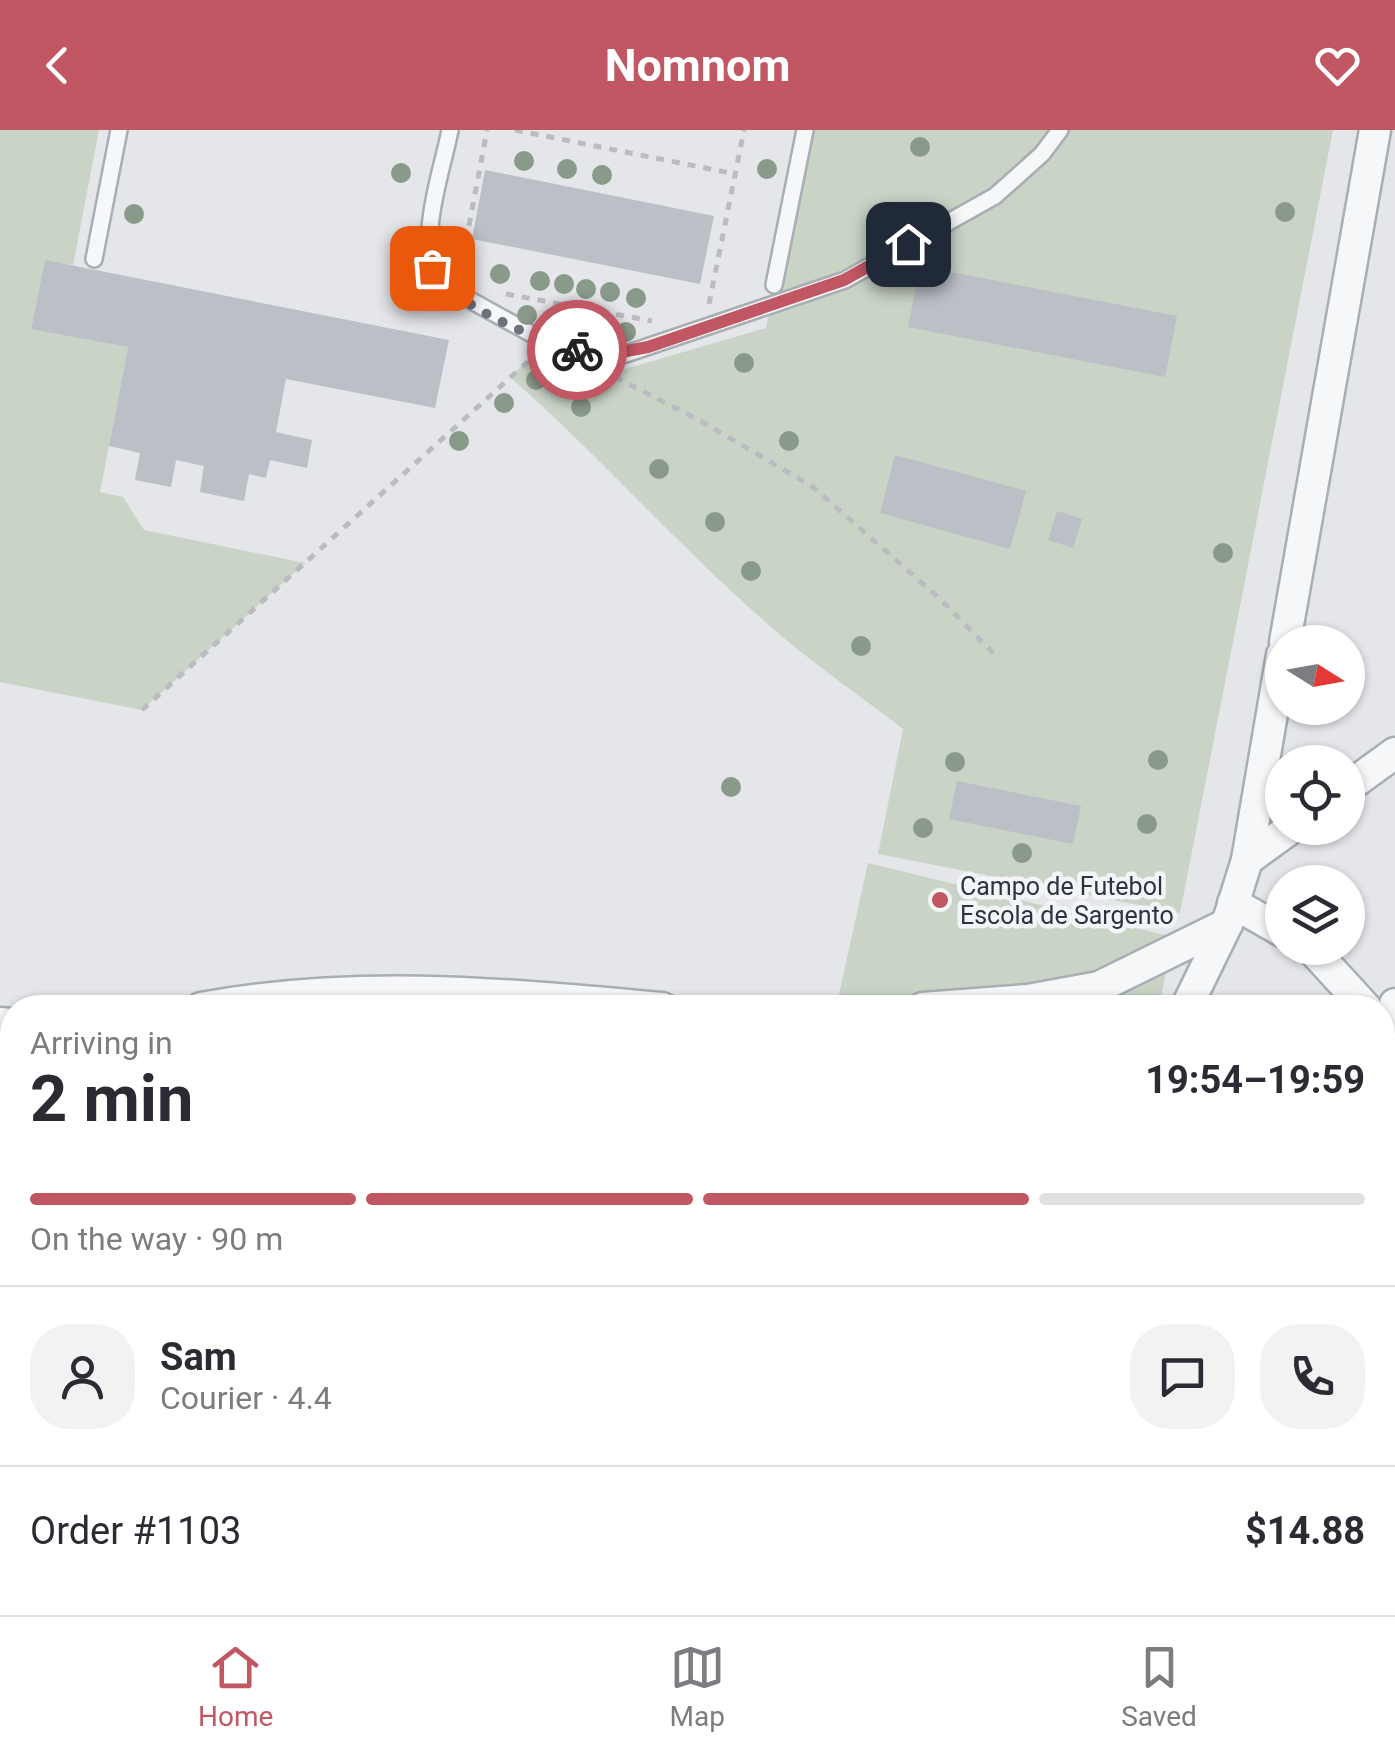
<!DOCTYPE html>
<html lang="en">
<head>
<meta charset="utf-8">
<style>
  :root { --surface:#fff; --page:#f2f2f3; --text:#2b2b33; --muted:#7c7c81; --line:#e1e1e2; --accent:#c15763 }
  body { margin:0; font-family:Roboto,sans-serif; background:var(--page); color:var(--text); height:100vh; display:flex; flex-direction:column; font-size:38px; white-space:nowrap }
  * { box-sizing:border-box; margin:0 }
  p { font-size:32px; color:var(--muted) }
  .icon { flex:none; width:55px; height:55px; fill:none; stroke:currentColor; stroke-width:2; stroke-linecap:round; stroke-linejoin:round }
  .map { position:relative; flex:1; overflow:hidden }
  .panel { position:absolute; left:0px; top:865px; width:1395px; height:620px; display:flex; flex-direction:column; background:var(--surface); border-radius:40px 40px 0 0; box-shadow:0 2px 8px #0004 }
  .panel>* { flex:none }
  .needle { width:65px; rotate:101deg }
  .buttons { position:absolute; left:1265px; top:495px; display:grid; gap:20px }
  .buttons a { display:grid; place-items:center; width:100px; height:100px; border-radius:50%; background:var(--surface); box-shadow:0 2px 8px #0004; font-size:50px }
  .pin { position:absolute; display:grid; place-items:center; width:85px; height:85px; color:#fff; margin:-42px; border-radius:20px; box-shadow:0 5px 15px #0006 }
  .courier { position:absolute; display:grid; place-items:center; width:100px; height:100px; margin:-50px; border:8px solid #c15763; border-radius:50%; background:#fff; color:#222; box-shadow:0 2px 12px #0007 }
  .headline em { font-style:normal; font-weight:700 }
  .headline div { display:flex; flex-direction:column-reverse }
  .headline { display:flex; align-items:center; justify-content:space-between; height:170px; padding:0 30px }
  h1 { font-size:65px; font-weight:700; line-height:75px }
  .bar { display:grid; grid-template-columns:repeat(4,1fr); gap:15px 10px; align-content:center; height:120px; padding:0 30px }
  .bar i { height:12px; border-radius:8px; background:var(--line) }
  .bar .active { background:var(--accent) }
  .bar p { grid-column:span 4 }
  .line { display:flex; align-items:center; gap:25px; padding:0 30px; border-top:2px solid var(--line) }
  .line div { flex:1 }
  .round { display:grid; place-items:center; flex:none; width:105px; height:105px; border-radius:40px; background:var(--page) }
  header { display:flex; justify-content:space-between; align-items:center; height:130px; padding:0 30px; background:var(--accent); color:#fff; font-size:45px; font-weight:700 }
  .tabs { display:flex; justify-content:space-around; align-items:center; height:140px; border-top:2px solid var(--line); background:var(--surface); font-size:28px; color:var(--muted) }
  .tabs a { display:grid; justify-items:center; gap:5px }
  .tabs .active { color:var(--accent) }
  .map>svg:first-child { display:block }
  .green { fill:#c9d3c6 }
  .building { fill:#bbbfc6 }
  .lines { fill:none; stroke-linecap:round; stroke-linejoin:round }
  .service-casing { stroke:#a9adb4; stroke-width:20 }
  .minor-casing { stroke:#a9adb4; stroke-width:35 }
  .path { stroke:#babcc2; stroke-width:5; stroke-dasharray:8 8; stroke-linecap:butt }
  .service { stroke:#f6f7f9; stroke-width:15 }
  .minor { stroke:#f6f7f9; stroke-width:30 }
  .tree { fill:#8a9a8a }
  .done { stroke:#6d727c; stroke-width:10; stroke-dasharray:0 18 }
  .route { stroke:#c15763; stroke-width:12 }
  .poi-dot { fill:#c15763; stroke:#f3f5f8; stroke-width:4 }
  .labels { text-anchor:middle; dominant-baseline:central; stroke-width:9; stroke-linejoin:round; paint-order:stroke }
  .poi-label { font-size:25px; fill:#2d3441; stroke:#f3f5f8; text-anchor:start }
</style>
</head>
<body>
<header><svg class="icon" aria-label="back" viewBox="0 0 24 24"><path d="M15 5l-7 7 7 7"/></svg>Nomnom<svg class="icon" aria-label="heart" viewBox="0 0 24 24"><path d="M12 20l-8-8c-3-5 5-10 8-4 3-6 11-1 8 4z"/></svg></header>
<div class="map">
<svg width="1395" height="1485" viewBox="0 0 1395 1485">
  <rect width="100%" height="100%" fill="#e4e6ea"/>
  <g class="green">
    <path d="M0,0H99L73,135L45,131L31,198L128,217L100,362L123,367L144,400L305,433L142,580L0,552Z"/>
    <path d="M805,0H1333L1180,783L878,724L903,599C859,565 812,533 770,496C679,417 600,326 510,247L543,217L590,241L625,239L766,198Z"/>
    <path d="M868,733L1173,807L1159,877L836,878Z"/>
  </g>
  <g class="building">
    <path d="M485,40L714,86L700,154L472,109Z"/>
    <path d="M45,130L449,210L435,278L286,249L276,302L312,310L307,338L270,330L266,348L249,344L244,371L200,362L204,336L176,330L171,357L135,350L140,323L109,316L128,217L31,199Z"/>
    <path d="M920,136L1177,186L1165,247L908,197Z"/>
    <path d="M895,325L1026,361L1010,419L880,383Z"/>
    <path d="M1057,381L1082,389L1073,418L1048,410Z"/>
    <path d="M957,651L1081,676L1073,714L949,689Z"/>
  </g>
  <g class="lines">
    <g class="service-casing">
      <g id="service">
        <path d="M450,0C441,47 415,111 441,154L548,213L599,225L626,224L845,150L995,66L1042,24L1060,0"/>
        <path d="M94,129L119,0"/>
        <path d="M774,155L805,0"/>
      </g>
    </g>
    <g class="minor-casing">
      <g id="minor">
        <path d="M1285,512L1375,0"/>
        <path d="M1348,657L1395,623"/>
        <path d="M1247,730L1291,698"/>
        <path d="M1233,773L1282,801"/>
        <path d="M1311,818L1366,878"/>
        <path d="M201,878C360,849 503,864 662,878"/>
        <path d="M923,878L1028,870L1099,857L1227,794"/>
        <path d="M1186,878L1227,794L1247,730L1282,525"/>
        <path d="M0,893L12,894"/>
        <path d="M1382,946L1395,874"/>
        <path d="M0,1092L12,1095"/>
        <path d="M1382,1126L1395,1135"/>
        <path d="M0,1221L12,1224"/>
        <path d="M1382,1331L1395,1329"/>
        <path d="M0,1333L12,1305"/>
        <path d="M1241,1472L1247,1485"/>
        <path d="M89,1485L108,1472"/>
        <path d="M292,1485L294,1472"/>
        <path d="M1141,1485L1142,1472"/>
      </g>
    </g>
    <g class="path">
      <path d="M515,0L735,44"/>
      <path d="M467,143L464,122L487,0"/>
      <path d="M506,164L652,191"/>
      <path d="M709,174L744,0"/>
      <path d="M615,247L701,291L813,357L940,469L997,527"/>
      <path d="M142,580L533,227"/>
    </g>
    <use href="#service" class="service"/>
    <use href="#minor" class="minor"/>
  </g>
  <g class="tree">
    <circle cx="920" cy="17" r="10"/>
    <circle cx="524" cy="31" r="10"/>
    <circle cx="567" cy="39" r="10"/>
    <circle cx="767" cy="39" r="10"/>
    <circle cx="401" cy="43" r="10"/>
    <circle cx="602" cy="45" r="10"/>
    <circle cx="1285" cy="82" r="10"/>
    <circle cx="134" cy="84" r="10"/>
    <circle cx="911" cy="125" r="10"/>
    <circle cx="500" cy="144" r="10"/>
    <circle cx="540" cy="151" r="10"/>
    <circle cx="564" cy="154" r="10"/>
    <circle cx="586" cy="159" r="10"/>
    <circle cx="610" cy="162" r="10"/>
    <circle cx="636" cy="168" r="10"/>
    <circle cx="527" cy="185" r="10"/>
    <circle cx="551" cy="189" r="10"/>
    <circle cx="577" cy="193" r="10"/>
    <circle cx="601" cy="198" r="10"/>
    <circle cx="626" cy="202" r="10"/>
    <circle cx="744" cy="233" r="10"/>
    <circle cx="536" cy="250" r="10"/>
    <circle cx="504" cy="273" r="10"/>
    <circle cx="581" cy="277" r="10"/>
    <circle cx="459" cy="311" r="10"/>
    <circle cx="789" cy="311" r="10"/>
    <circle cx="659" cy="339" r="10"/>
    <circle cx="715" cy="392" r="10"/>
    <circle cx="1223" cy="423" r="10"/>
    <circle cx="751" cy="441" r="10"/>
    <circle cx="861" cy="516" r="10"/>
    <circle cx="1158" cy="630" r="10"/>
    <circle cx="955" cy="632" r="10"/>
    <circle cx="731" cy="657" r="10"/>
    <circle cx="1147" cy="694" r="10"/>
    <circle cx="923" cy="698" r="10"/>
    <circle cx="1022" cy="723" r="10"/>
  </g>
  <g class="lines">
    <path class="done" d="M432,138C454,176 534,209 577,220"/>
    <path class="route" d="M577,220L599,226L648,217L844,150L908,114"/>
  </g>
  <circle class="poi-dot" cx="940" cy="770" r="10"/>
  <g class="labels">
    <g class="poi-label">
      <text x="960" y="756">Campo de Futebol<tspan x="960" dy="29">Escola de Sargento</tspan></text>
    </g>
  </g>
</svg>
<div class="buttons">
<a><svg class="needle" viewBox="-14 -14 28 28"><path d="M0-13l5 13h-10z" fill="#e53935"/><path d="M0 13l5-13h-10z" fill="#7c7c81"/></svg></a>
<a><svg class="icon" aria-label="locate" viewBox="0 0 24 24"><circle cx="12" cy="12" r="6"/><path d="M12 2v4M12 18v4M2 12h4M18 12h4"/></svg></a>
<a><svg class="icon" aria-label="layers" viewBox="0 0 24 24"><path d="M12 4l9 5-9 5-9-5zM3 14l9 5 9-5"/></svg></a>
</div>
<div class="pin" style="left:432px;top:138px;background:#ea580c"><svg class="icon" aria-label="bag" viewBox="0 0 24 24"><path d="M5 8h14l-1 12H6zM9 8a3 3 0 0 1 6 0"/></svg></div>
<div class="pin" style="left:908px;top:114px;background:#1f2937"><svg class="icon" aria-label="home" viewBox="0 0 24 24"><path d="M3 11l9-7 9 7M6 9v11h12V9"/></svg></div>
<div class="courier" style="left:577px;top:220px"><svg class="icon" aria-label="bike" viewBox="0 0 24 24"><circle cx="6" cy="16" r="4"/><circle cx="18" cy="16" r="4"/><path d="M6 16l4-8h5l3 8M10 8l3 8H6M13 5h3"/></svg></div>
<section class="panel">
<div class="headline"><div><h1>2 min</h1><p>Arriving in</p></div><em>19:54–19:59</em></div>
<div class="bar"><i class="active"></i><i class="active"></i><i class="active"></i><i></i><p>On the way · 90 m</p></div>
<div class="line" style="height:180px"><a class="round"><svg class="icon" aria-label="person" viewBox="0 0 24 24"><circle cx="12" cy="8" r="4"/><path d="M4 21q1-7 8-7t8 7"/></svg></a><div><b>Sam</b><p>Courier · 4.4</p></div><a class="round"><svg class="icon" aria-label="chat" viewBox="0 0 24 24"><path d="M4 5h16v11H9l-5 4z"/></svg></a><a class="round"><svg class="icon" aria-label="phone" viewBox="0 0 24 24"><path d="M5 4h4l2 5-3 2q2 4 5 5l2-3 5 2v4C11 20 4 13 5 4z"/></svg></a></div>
<div class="line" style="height:130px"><div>Order #1103</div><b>$14.88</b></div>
</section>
</div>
<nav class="tabs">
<a class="active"><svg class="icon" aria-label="home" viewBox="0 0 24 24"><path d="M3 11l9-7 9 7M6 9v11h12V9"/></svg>Home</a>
<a><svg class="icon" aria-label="map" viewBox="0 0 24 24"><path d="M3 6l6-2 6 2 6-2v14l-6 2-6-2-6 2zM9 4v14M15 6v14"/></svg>Map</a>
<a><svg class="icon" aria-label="saved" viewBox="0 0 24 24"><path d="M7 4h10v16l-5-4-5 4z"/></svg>Saved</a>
</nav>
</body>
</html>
